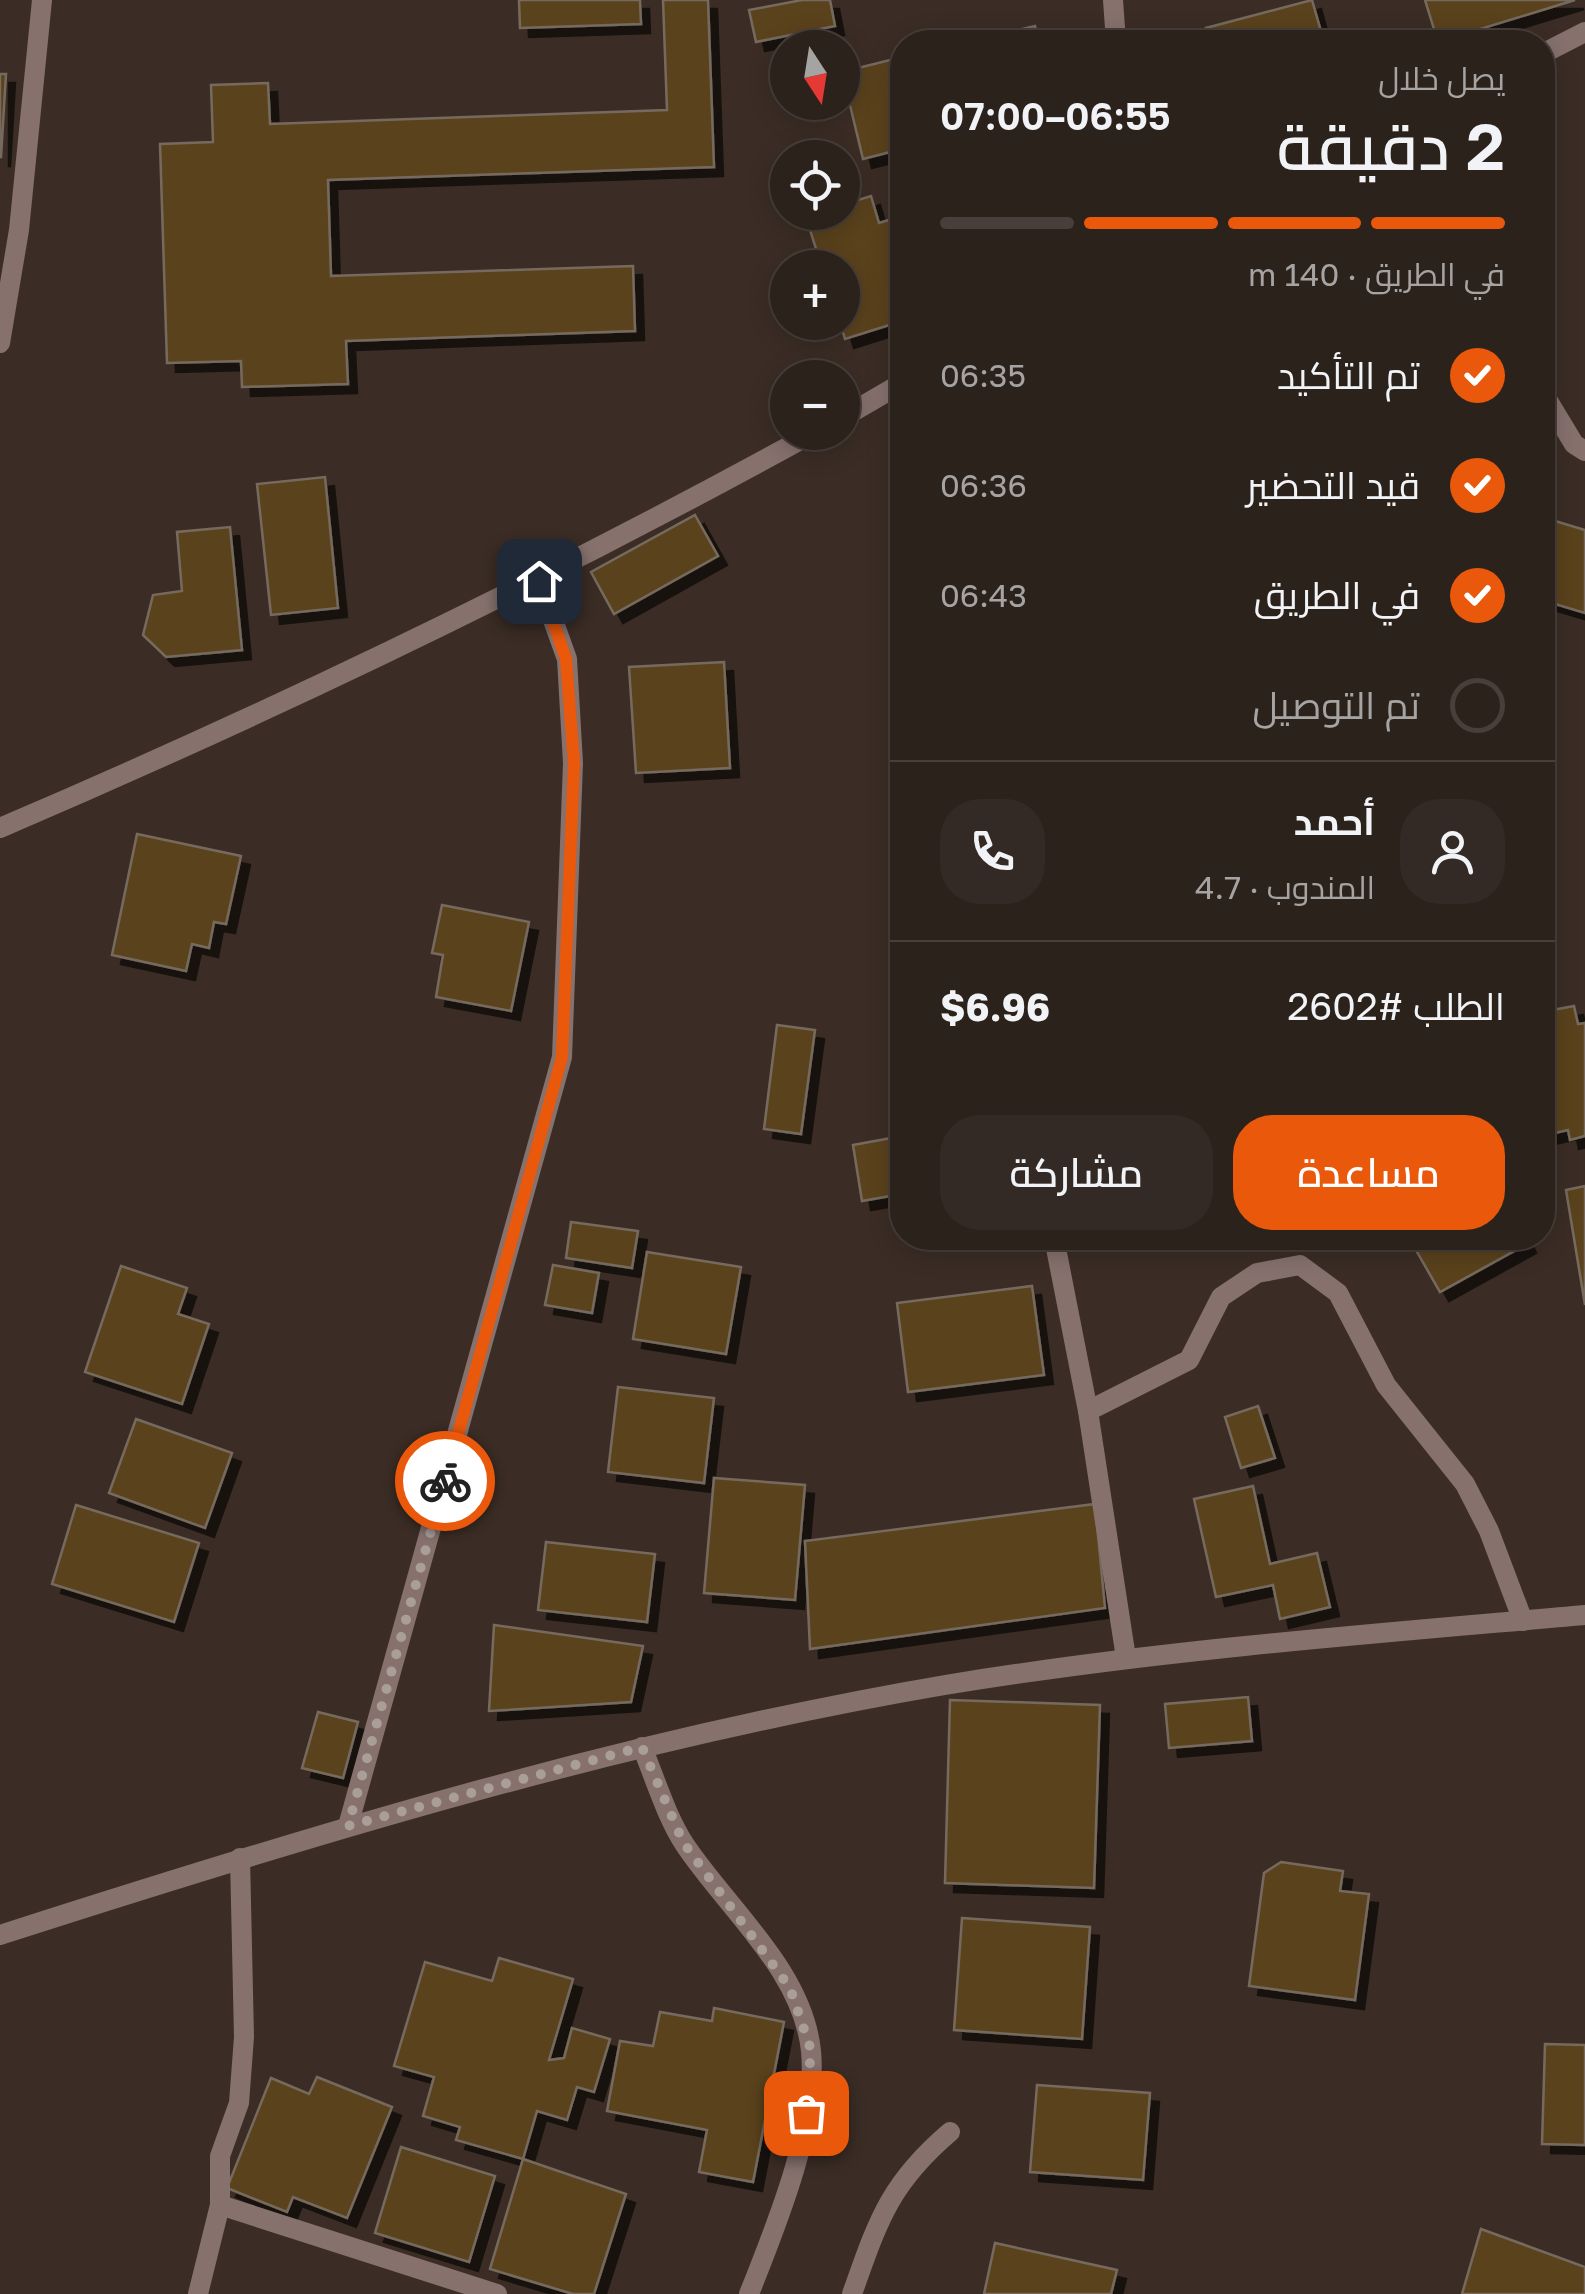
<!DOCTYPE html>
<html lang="ar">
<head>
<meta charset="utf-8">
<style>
  :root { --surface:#2c221c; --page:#342a25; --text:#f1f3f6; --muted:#a6a4a3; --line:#483f3b; --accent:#ea580c }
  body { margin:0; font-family:"Golos Text",Cairo,sans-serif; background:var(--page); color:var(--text); direction:rtl; height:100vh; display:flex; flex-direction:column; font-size:38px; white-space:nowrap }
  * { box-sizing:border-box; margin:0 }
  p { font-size:32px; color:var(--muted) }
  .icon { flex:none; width:55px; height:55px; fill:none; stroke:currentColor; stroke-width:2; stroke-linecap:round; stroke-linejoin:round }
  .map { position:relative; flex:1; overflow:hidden; direction:ltr }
  .sheet { position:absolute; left:890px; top:30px; width:665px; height:1220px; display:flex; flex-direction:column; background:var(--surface); border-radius:40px; box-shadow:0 5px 25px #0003,0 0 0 2px var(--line); direction:rtl }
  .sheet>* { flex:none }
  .needle { width:65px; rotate:168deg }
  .fabs { position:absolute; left:770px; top:30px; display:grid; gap:20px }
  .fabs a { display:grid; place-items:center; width:90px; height:90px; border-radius:50%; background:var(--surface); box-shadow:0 5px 25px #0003,0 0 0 2px var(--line); font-size:50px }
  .pin { position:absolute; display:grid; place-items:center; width:85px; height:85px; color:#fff; margin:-42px; border-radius:20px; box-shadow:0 5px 15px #0006 }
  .courier { position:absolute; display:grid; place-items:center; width:100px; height:100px; margin:-50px; border:8px solid #ea580c; border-radius:50%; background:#fff; color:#222; box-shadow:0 2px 12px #0007 }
  .headline em { font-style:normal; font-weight:600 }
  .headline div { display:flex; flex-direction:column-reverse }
  .headline { display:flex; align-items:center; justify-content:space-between; height:170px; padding:0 50px }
  h1 { font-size:65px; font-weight:600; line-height:75px }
  .bar { display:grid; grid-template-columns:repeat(4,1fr); gap:15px 10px; align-content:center; height:120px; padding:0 50px }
  .bar i { height:12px; border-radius:8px; background:var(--line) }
  .bar .on { background:var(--accent) }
  .bar p { grid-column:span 4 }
  .line { display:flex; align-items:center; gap:25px; padding:0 50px; border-top:2px solid var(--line) }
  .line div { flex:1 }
  .round { display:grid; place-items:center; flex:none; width:105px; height:105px; border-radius:40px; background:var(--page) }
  ol { padding:0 50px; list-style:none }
  li { display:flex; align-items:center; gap:30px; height:110px }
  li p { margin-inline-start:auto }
  li .icon { padding:10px; border-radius:50%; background:var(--accent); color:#fff; stroke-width:4 }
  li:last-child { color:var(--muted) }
  li i { width:55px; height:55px; border:5px solid var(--line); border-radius:50% }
  .primary-button { display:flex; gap:20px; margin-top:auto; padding:20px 50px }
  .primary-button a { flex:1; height:115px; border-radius:40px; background:var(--accent); color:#fff; font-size:40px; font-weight:600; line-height:115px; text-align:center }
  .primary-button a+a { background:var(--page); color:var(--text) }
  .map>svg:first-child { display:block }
  .building { fill:#5a421f; stroke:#766b5e; stroke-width:2.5; filter:url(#shadow) }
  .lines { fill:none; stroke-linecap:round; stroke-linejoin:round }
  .street { stroke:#86716d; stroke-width:20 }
  .done { stroke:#a99e98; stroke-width:10; stroke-dasharray:0 18 }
  .route { stroke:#ea580c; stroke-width:12 }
</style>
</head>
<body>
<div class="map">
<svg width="1585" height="2294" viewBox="0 0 1585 2294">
  <defs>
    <filter id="shadow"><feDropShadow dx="9" dy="9" stdDeviation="0" flood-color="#0009"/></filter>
  </defs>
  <rect width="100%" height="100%" fill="#3b2d25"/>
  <g class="building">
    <path d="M519,0H640L641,24L520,28Z"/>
    <path d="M663,0H708L714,167L328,180L331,276L633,266L635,331L346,341L348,384L242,387L241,361L167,363L160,144L213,142L211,85L268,83L270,124L667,110Z"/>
    <path d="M802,0H830L835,26L756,42L749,10Z"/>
    <path d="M1312,0L1324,42H1210L1206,28Z"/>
    <path d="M1425,0H1575L1438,42Z"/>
    <path d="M1035,26L1039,42H966Z"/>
    <path d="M902,57V149L863,159L842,72Z"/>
    <path d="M0,74H6L1,157H0Z"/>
    <path d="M871,196L879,223L902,216V321L845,339L840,322L842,268H822L806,217L842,212V205Z"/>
    <path d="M325,477L338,608L271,615L257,484Z"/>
    <path d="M695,515L718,556L614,614L591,572Z"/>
    <path d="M1542,517L1585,530V613L1542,600Z"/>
    <path d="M230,527L242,650L166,657L143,635L153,595L182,591L177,532Z"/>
    <path d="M724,662L730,768L636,773L629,667Z"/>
    <path d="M137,834L241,856L226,924L214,922L209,948L192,944L186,971L112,955Z"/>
    <path d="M442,905L529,922L511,1011L436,997L443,955L432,953Z"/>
    <path d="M1574,1006L1578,1024L1585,1023V1136L1570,1140L1568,1130L1542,1136V1012Z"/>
    <path d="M777,1025L815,1030L801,1134L764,1129Z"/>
    <path d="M902,1136V1194L862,1201L853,1145Z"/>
    <path d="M1585,1186V1305L1566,1190Z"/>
    <path d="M571,1222L638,1231L632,1268L566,1258Z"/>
    <path d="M1409,1238H1524L1527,1244L1440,1292Z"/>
    <path d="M647,1252L741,1267L726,1354L633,1339Z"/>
    <path d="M553,1265L599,1273L592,1313L545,1305Z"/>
    <path d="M121,1266L187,1288L178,1314L209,1324L182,1404L85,1372Z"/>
    <path d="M1032,1286L1044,1375L908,1392L897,1303Z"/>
    <path d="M618,1387L714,1398L704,1483L608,1472Z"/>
    <path d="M1258,1406L1275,1458L1241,1468L1225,1417Z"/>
    <path d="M136,1419L232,1453L205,1528L109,1493Z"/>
    <path d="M714,1478L805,1485L795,1600L704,1593Z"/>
    <path d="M1253,1486L1270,1564L1317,1553L1330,1607L1280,1619L1273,1585L1216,1597L1194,1499Z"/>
    <path d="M1095,1504L1105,1608L810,1649L805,1541Z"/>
    <path d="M76,1505L199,1543L174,1622L52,1584Z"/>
    <path d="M546,1542L655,1554L647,1622L538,1610Z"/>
    <path d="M494,1625L643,1646L631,1702L489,1711Z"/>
    <path d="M1248,1697L1252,1741L1169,1748L1165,1704Z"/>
    <path d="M950,1700L1100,1705L1094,1888L945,1883Z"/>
    <path d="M318,1712L358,1722L343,1778L302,1768Z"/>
    <path d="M1281,1862L1343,1871L1340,1891L1369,1894L1355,2000L1249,1986L1264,1873Z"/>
    <path d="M962,1918L1090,1927L1082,2039L954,2030Z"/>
    <path d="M499,1958L573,1979L549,2060L564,2058L572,2028L610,2039L594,2092L577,2087L567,2120L537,2111L523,2159L456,2140L460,2127L423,2116L434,2077L394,2066L425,1962L492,1981Z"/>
    <path d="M714,2008L784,2022L753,2182L699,2172L707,2130L607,2111L620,2041L653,2046L660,2012L712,2021Z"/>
    <path d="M1545,2044L1585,2045V2145L1542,2144Z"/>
    <path d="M317,2077L392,2107L347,2218L293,2197L287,2212L227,2188L271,2078L309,2094Z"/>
    <path d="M1037,2085L1150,2093L1143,2180L1030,2172Z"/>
    <path d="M401,2147L495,2176L469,2262L375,2233Z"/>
    <path d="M523,2159L626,2194L594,2294H573L490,2269Z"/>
    <path d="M1481,2229L1585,2267V2294H1462Z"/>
    <path d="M995,2243L1117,2270L1111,2294H984Z"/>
  </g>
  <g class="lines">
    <g class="street">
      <path d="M1113,0L1116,42"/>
      <path d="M1542,54L1585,32"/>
      <path d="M0,343L19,230L42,0"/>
      <path d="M1542,391L1574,444L1585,451"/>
      <path d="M842,418L902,383"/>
      <path d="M0,828C278,709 550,578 815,432"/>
      <path d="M1054,1238L1088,1411L1126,1658"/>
      <path d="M1088,1411L1189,1360L1221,1297L1257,1273L1300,1265L1338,1293L1386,1385L1465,1484L1489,1531L1523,1621"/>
      <path d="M642,1747C655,1778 666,1816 685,1845C727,1908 803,1971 811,2051C818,2125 776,2226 749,2294"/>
      <path d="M348,1826L562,1057L573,763L567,659L539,581"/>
      <path d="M240,1858L244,2037L239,2103L220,2156V2205L497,2294"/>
      <path d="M0,1935C311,1835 622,1740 945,1685C1157,1650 1371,1634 1585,1615"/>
      <path d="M198,2294L220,2205"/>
      <path d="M852,2294C878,2221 889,2184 950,2132"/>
    </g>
  </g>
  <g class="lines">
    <path class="done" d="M445,1481L348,1826L642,1747L683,1842L790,1988L811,2050L806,2113"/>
    <path class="route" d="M445,1481L562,1057L574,763L566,659L539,581"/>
  </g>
</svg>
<div class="fabs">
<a><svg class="needle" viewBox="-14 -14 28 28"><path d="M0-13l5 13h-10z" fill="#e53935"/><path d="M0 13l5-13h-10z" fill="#a6a4a3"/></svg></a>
<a><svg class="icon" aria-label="locate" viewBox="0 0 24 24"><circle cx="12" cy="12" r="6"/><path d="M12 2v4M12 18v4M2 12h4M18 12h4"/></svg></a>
<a>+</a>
<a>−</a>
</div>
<div class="pin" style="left:806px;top:2113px;background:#ea580c"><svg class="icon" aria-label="bag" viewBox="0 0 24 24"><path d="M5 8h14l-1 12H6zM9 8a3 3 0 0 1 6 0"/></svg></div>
<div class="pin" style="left:539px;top:581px;background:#1f2937"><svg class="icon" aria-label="home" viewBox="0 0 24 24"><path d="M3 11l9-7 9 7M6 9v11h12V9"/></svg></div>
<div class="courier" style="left:445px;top:1481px"><svg class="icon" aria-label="bike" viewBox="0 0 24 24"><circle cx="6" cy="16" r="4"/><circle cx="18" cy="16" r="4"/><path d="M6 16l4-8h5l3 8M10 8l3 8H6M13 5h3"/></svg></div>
<section class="sheet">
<div class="headline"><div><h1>2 دقيقة</h1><p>يصل خلال</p></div><em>06:55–07:00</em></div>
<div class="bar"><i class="on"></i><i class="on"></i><i class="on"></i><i></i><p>في الطريق · 140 m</p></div>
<ol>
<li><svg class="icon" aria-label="check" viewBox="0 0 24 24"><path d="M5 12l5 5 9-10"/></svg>تم التأكيد<p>06:35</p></li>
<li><svg class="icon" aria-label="check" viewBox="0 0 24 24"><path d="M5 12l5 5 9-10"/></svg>قيد التحضير<p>06:36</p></li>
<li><svg class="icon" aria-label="check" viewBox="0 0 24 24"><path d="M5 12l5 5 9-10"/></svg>في الطريق<p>06:43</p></li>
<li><i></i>تم التوصيل</li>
</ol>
<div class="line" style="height:180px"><a class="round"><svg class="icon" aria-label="person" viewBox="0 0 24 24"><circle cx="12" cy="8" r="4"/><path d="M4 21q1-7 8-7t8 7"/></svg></a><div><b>أحمد</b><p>المندوب · 4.7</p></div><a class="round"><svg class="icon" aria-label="phone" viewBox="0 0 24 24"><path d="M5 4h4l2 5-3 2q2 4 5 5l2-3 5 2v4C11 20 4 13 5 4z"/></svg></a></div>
<div class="line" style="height:130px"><div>الطلب #2602</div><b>$6.96</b></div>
<div class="primary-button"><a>مساعدة</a><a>مشاركة</a></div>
</section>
</div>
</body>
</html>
